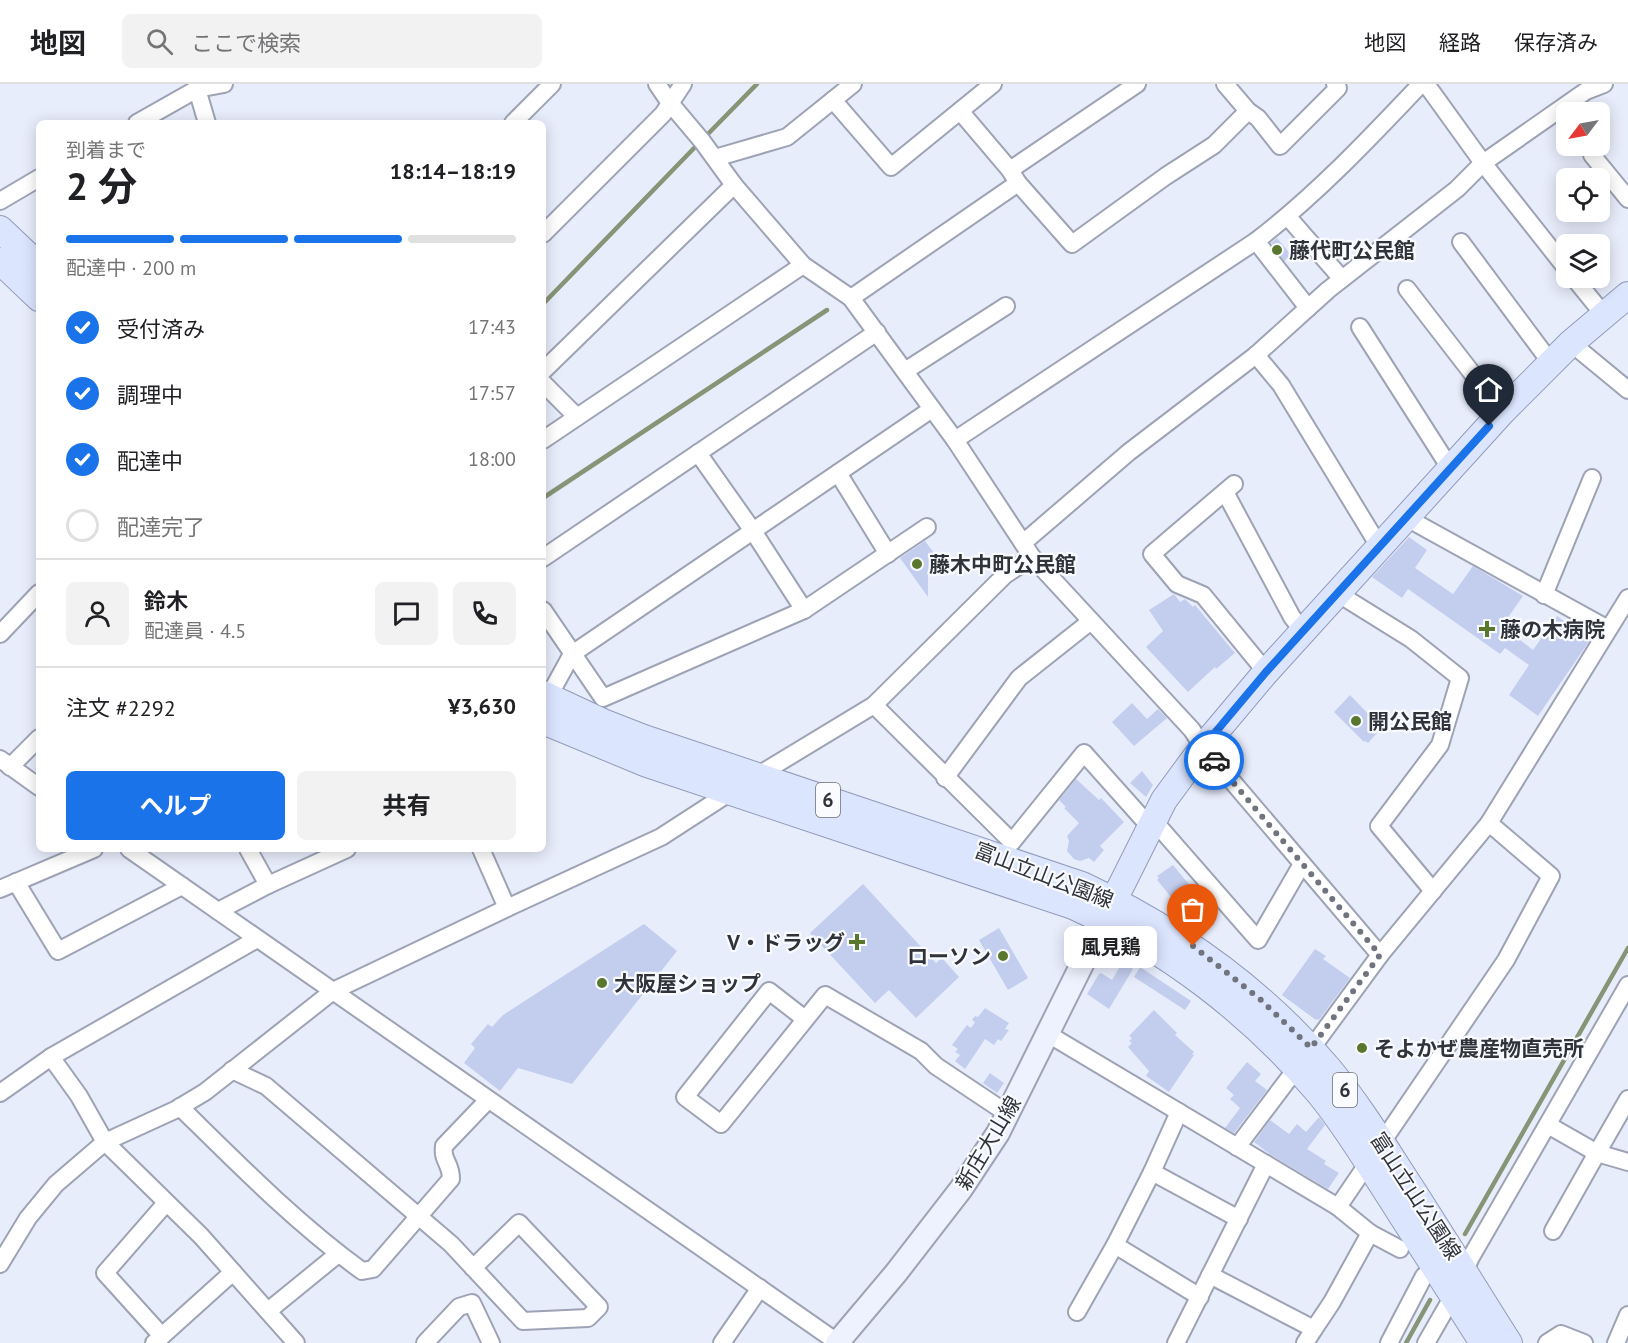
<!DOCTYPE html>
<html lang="ja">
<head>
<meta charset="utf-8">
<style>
  :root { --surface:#fff; --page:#f2f2f2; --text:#202124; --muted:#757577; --line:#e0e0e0; --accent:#1a73e8 }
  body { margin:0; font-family:"PT Sans","Noto Sans JP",sans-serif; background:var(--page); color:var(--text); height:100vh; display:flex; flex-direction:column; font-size:22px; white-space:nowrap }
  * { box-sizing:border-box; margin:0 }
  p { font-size:20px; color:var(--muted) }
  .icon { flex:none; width:33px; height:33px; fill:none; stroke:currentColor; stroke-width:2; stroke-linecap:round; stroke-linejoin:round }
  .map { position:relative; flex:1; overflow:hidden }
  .panel { position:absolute; left:36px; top:36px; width:510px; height:732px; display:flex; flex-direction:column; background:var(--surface); border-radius:9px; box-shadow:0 3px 15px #0003 }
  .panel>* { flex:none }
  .needle { width:39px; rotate:238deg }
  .fabs { position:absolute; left:1556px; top:18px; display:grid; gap:12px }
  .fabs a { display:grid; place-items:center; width:54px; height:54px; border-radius:9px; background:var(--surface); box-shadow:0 3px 15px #0003; font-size:30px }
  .pin { position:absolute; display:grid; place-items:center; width:51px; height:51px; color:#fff; margin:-62px -26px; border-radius:50% 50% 50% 0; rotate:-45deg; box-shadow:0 0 6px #0007 }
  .pin .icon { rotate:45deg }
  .courier { position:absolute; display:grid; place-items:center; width:60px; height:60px; margin:-30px; border:4px solid #1a73e8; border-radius:50%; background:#fff; color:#222; box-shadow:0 2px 8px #0007 }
  .bubble { position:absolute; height:42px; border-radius:9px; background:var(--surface); box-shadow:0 3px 15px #0003; font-size:20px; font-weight:700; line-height:42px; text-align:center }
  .summary em { font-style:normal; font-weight:700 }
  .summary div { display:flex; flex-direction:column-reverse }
  .summary { display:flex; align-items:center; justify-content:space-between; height:102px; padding:0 30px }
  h1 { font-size:39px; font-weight:700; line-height:45px }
  .bar { display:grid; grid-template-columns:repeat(4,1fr); gap:9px 6px; align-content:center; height:72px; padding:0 30px }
  .bar i { height:8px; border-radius:4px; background:var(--line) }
  .bar .active { background:var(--accent) }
  .bar p { grid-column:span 4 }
  .line { display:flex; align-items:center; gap:15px; padding:0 30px; border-top:2px solid var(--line) }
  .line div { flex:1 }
  .round { display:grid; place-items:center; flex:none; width:63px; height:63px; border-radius:9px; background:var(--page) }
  ol { padding:0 30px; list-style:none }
  li { display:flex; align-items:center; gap:18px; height:66px }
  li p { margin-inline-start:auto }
  li .icon { padding:6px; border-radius:50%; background:var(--accent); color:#fff; stroke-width:4 }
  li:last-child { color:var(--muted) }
  li i { width:33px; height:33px; border:3px solid var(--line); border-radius:50% }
  .action { display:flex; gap:12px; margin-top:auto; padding:12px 30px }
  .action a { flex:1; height:69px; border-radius:9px; background:var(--accent); color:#fff; font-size:24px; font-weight:700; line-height:69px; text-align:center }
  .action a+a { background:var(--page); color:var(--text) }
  header { display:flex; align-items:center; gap:36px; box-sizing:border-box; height:84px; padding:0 30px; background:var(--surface); border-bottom:2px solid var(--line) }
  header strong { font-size:28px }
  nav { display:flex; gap:33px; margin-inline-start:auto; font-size:21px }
  .search { width:420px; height:54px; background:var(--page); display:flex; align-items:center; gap:15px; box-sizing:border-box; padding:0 21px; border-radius:9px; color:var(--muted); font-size:22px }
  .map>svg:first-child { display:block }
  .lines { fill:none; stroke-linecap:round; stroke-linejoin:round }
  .stream { stroke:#869576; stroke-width:4.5 }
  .building { fill:#c3ceef }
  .street-casing { stroke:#9da3b4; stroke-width:20 }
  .secondary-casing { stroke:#9da3b4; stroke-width:26 }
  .primary-casing { stroke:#919bb9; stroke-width:28 }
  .street { stroke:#fff; stroke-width:16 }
  .secondary { stroke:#eef2fe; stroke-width:22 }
  .primary { stroke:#dce5fe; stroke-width:26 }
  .done { stroke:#71747e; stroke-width:6; stroke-dasharray:0 10.8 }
  .route { stroke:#1a73e8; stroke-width:8 }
  .poi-dot { fill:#59772d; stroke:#f9fbfe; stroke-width:2 }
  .labels { text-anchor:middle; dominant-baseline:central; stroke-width:4.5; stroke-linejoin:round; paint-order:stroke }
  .shield { fill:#f9fbfe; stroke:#6d6f75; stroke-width:1.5 }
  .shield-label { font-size:20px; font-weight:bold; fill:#31333a }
  .poi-label { font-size:21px; font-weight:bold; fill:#31333a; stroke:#f9fbfe; text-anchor:start }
  .street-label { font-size:21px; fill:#31333a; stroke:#f9fbfe }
</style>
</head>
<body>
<header>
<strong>地図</strong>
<div class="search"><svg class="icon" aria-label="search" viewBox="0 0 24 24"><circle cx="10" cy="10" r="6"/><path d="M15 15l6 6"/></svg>ここで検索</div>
<nav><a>地図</a><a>経路</a><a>保存済み</a></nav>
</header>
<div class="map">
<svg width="1628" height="1259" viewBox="0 0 1628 1259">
  <rect width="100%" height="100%" fill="#e8edfc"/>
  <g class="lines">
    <g class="stream">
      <path d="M704,54L757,0"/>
      <path d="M543,220L698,60"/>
      <path d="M543,414L827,226"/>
      <path d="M1465,1150L1628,864"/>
      <path d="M1406,1259L1430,1216"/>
    </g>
  </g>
  <g class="building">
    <path d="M1277,154L1291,171L1284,177L1271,159Z"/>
    <path d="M1409,453L1427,466L1415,484L1453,510L1473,482L1523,512L1502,542L1533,566L1557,532L1590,556L1538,632L1509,611L1529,581L1505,564L1500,570L1408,505L1402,514L1372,493Z"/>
    <path d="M925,457L934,469L930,487L928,489V513L900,474Z"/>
    <path d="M1174,510L1180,518L1185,515L1193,523L1195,521L1235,569L1216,585L1215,583L1188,608L1146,563L1163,547L1149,526Z"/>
    <path d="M1350,611L1380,642L1376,646L1378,648L1368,659L1365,657L1364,658L1334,628Z"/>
    <path d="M1132,619L1147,635L1158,625L1167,634L1134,662L1112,638Z"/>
    <path d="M1142,687L1153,701L1146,713L1130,699Z"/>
    <path d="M1076,695L1099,716L1101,714L1124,738L1100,762L1104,766L1094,778L1089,774L1080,777L1074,775L1067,767L1069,757L1067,752L1079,739L1064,724L1066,723L1059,716Z"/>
    <path d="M1173,781L1201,815L1185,830L1157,796L1159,794L1157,792Z"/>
    <path d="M863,800L936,879L942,874L959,893L916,934L889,906L875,919L810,849Z"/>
    <path d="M644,840L677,867L572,1000L518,984L500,1007L464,979L475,964L471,960L488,940L492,943L503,931Z"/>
    <path d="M999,844L1028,894L1008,906L979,856Z"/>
    <path d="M1315,865L1326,872L1323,875L1350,894L1319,936L1317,935L1316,936L1282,911Z"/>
    <path d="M1122,879L1133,885L1109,925L1087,910L1099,890L1101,889L1112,896Z"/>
    <path d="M1140,883L1191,917L1185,926L1134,893Z"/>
    <path d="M985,924L1009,939L1005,945L1009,946L1001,957L998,955L994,961L985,955L965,985L955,977L960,971L955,968L958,965L952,961L967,941L971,944L975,938L972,936L975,932L978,933Z"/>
    <path d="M1154,926L1177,949L1175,951L1194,968L1192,970L1194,971L1169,1008L1146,992L1149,987L1128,963L1132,959L1129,957L1132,954L1129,952Z"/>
    <path d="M1247,978L1261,990L1255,997L1267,1006L1234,1049L1225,1044L1240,1024L1230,1015L1234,1011L1226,1004Z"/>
    <path d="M990,989L1004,999L997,1009L983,999Z"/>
    <path d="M1319,1033L1325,1041L1307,1065L1326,1077L1324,1080L1339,1089L1328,1105L1271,1071L1254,1058L1270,1036L1289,1050L1297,1040L1306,1048Z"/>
  </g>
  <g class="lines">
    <g class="street-casing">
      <g id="street">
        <path d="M657,0L670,19L702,57L734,101L803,181L851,214L955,356L1032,473L1192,646L1203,663L1380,871"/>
        <path d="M1426,0L1483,79L1566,184"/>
        <path d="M197,5L207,39"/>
        <path d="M833,16L891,83L993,0"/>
        <path d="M960,27L1010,86"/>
        <path d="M1248,27L1258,34L1280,62L1338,4L1335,0"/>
        <path d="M137,39L197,5L224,0"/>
        <path d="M513,39L552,0"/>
        <path d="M1592,71L1628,115"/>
        <path d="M715,74L787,53L853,0"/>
        <path d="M1018,99L1072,160L1166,92L1214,61L1248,27L1225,0"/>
        <path d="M0,117L39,94"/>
        <path d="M1288,133L1342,195"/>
        <path d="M543,150L663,30L683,0"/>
        <path d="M1256,157L1308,224"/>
        <path d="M1461,158L1551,279"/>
        <path d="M1574,194L1604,231"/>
        <path d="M1407,205L1502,328"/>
        <path d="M851,214L1018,99L1010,86L1137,0"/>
        <path d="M1360,243L1450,384"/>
        <path d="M1571,259L1628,306"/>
        <path d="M1256,271L1281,301L1379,462"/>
        <path d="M543,287L734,101"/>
        <path d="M905,287L1006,222"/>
        <path d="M543,299L577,333"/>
        <path d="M543,356L803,181"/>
        <path d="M955,356L1256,157C1316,111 1369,55 1421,0"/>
        <path d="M838,389L888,470"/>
        <path d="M1234,400L1152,470L1177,500L1203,511L1266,588"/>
        <path d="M1225,408L1292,533L1303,547"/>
        <path d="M1405,433L1608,545"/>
        <path d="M1023,459L1129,368L1256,271L1328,206L1457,105L1483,79L1586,7L1604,0"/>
        <path d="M543,474L877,248"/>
        <path d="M1337,509L1411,555L1460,594L1440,661L1379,742L1433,807"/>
        <path d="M1544,511L1592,394"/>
        <path d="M543,526L603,614L804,526L753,447L698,369"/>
        <path d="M804,526L927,443"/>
        <path d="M0,550L39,509"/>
        <path d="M544,621L572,570L932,325"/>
        <path d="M874,621L1012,758L1084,669L1151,744"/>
        <path d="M0,675L39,703"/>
        <path d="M10,683L39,654"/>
        <path d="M945,694L1019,594L1091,537"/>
        <path d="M1154,737L1258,856L1302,780"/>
        <path d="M129,765L837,1258"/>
        <path d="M16,798L58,867L182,802"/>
        <path d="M268,801L347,765"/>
        <path d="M0,805L94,765"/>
        <path d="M507,824L661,753L732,707L874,621L1005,491L1032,473"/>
        <path d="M218,827L268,801L248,765"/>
        <path d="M805,935L769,907L685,1013L721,1040L825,911L921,967L936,982L1008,1030"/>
        <path d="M1048,950L1338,1123L1506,876L1551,792L1489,739"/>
        <path d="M1311,965L1380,871L1489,739L1628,514"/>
        <path d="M51,973L257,855"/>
        <path d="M232,986L266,1002L451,1160L523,1237L588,1234L599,1223L519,1139L473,1184"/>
        <path d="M0,1009L51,973L79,1012L105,1058L201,1152L296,1259"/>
        <path d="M1628,1015L1597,1069L1628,1078"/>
        <path d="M180,1023C238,1080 296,1139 362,1187L373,1185L451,1095C451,1078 442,1078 444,1062L488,1016"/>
        <path d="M1548,1041L1597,1069L1553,1147"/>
        <path d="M1237,1063L1296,985"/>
        <path d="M1152,1088L1179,1028"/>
        <path d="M1370,1149L1400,1165"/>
        <path d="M0,1180L28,1134L56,1100L105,1058L175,1026L205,1008L333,907L507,824L481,765"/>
        <path d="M1210,1191L1314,1245L1305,1259"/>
        <path d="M1200,1213L1115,1161L1152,1088L1239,1135"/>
        <path d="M268,1227L338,1170"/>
        <path d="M1077,1228L1115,1161"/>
        <path d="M1314,1245L1332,1218L1370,1149L1338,1123"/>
        <path d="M162,1252L233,1188"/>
        <path d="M154,1259L162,1252L105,1189L166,1119"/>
        <path d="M425,1259L459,1223L472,1219L491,1259"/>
        <path d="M722,1259L760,1204"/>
        <path d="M1176,1259L1266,1080"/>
        <path d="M1389,1259L1424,1192"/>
        <path d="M1426,1259L1453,1212L1471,1173L1628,901"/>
        <path d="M1547,1259L1561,1250L1584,1259"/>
        <path d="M1616,1259L1628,1231"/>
      </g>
    </g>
    <g class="secondary-casing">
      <path id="secondary" d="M837,1259L896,1189L961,1105L998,1049L1104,836"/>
    </g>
    <g class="primary-casing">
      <g id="primary">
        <path d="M0,145L39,182"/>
        <path d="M0,177L39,214"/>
        <path d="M543,610L603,638L644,654L1082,801C1176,845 1261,905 1329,985C1357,1019 1380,1056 1404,1093C1440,1148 1474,1204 1509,1259"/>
        <path d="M543,637L647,680L1073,822C1167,865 1251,929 1318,1008C1345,1040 1367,1078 1390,1113C1421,1162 1452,1210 1483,1259"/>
        <path d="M1107,830L1164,716L1203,663L1266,588L1502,328L1571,259L1628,211"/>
      </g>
    </g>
    <use href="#street" class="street"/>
    <use href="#secondary" class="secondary"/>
    <use href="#primary" class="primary"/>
  </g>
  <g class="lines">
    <path class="done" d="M1193,862L1260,915L1311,964L1380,871L1214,676"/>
    <path class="route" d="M1214,676L1203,663L1266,588L1489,342"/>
  </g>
  <g class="poi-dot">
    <circle cx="1277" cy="166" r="6"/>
    <circle cx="917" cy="480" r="6"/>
    <path d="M1484 536h6v6h6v6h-6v6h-6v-6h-6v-6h6z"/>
    <circle cx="1356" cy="637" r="6"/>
    <path d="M854 849h6v6h6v6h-6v6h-6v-6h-6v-6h6z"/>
    <circle cx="1003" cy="872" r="6"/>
    <circle cx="602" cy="899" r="6"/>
    <circle cx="1362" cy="964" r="6"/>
  </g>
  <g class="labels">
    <g class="shield">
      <rect x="816" y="699" width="24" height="34" rx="4.5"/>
      <rect x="1333" y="989" width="24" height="34" rx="4.5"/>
    </g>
    <g class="shield-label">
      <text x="828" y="716">6</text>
      <text x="1345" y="1006">6</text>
    </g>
    <g class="poi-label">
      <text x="1289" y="166">藤代町公民館</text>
      <text x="929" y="480">藤木中町公民館</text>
      <text x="1500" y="545">藤の木病院</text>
      <text x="1368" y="637">開公民館</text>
      <text x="845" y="858" text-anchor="end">V・ドラッグ</text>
      <text x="991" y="872" text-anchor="end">ローソン</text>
      <text x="614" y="899">大阪屋ショップ</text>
      <text x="1374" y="964">そよかぜ農産物直売所</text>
    </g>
    <g class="street-label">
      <text transform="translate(1044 791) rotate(21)">富山立山公園線</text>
      <text transform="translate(988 1059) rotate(-59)">新庄大山線</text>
      <text transform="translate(1416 1112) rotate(57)">富山立山公園線</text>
    </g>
  </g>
</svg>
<div class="fabs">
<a><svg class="needle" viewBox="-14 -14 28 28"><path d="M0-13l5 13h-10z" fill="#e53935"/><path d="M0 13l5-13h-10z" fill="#757577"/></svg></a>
<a><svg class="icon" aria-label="locate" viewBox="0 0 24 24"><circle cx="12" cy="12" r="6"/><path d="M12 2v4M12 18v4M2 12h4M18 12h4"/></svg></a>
<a><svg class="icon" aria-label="layers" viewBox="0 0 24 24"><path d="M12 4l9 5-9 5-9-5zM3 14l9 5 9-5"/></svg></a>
</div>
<div class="pin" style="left:1193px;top:862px;background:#ea580c"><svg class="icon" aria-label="bag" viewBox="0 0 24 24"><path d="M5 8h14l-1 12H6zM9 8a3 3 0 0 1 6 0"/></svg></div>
<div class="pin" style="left:1489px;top:342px;background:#1f2937"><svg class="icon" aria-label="home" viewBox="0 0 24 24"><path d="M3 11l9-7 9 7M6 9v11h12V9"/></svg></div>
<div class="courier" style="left:1214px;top:676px"><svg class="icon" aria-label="car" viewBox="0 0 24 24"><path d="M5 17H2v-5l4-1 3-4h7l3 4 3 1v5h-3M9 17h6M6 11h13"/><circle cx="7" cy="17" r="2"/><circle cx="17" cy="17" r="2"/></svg></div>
<div class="bubble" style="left:1064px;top:842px;width:93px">風見鶏</div>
<section class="panel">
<div class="summary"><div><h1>2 分</h1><p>到着まで</p></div><em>18:14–18:19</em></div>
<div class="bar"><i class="active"></i><i class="active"></i><i class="active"></i><i></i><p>配達中 · 200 m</p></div>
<ol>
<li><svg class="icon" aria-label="check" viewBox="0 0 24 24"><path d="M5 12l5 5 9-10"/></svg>受付済み<p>17:43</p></li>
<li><svg class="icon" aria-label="check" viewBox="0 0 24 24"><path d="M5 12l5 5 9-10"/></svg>調理中<p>17:57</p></li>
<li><svg class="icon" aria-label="check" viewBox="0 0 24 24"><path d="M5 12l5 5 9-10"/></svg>配達中<p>18:00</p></li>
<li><i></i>配達完了</li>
</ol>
<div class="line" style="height:108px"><a class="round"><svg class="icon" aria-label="person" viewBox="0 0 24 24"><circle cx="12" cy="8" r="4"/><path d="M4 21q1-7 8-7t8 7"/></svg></a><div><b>鈴木</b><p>配達員 · 4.5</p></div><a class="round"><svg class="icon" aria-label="chat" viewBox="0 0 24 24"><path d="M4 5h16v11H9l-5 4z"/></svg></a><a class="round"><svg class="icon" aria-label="phone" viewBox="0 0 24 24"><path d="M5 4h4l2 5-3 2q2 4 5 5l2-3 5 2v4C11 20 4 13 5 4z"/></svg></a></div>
<div class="line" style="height:78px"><div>注文 #2292</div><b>¥3,630</b></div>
<div class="action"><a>ヘルプ</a><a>共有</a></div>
</section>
</div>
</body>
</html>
